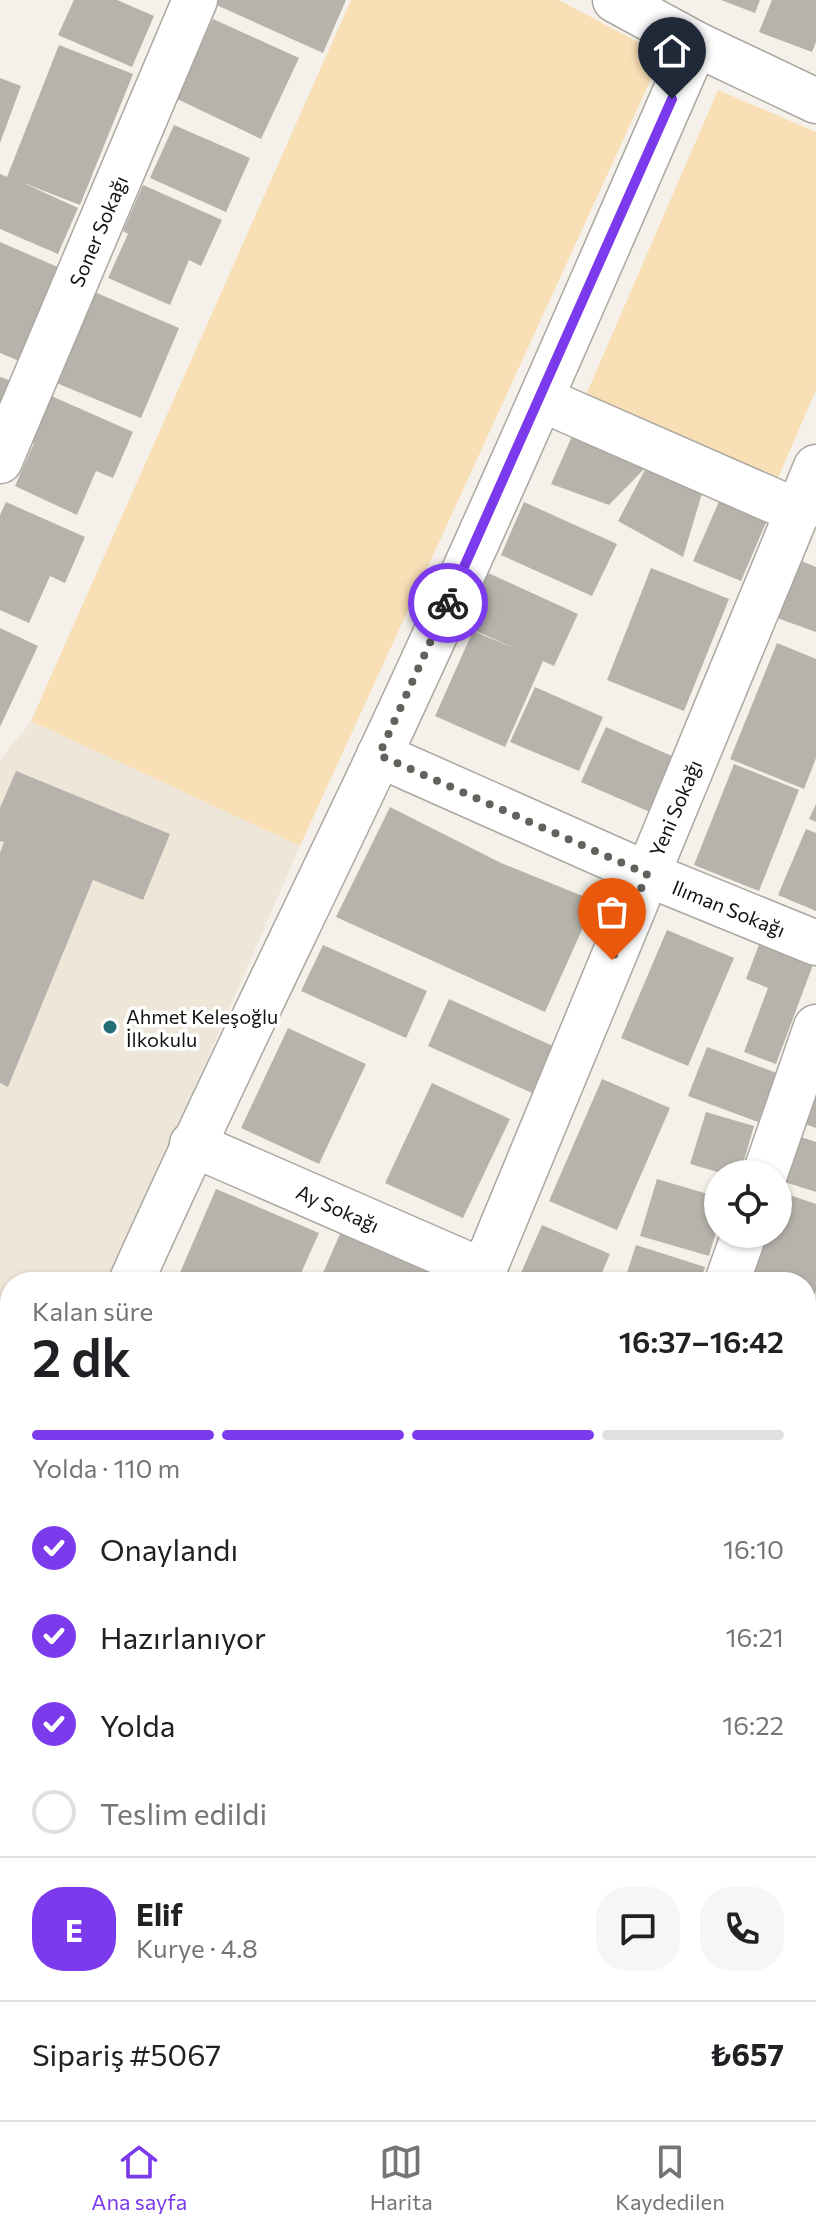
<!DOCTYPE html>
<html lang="tr">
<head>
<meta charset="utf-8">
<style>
  :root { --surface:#fff; --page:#f6f6f6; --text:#202124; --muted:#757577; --line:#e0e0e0; --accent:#7c3aed }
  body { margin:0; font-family:Commissioner,sans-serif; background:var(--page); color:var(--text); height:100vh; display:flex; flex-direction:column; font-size:30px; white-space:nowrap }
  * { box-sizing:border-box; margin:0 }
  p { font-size:26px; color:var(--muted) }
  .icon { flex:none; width:44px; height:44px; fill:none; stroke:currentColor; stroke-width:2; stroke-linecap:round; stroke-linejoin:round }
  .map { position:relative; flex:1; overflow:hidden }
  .sheet { position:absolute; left:0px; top:1272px; width:816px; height:848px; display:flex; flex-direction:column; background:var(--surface); border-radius:32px 32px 0 0; box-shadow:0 2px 6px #0004 }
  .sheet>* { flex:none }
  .buttons { position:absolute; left:704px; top:1160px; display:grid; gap:16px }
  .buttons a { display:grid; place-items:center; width:88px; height:88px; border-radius:50%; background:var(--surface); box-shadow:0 2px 6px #0004; font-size:40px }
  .pin { position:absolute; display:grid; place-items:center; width:68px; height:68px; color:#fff; margin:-82px -34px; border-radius:50% 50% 50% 0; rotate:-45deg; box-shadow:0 0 8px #0007 }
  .pin .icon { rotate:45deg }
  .courier { position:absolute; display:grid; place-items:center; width:80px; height:80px; margin:-40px; border:6px solid #7c3aed; border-radius:50%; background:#fff; color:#222; box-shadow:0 2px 10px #0007 }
  .head em { font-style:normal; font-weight:600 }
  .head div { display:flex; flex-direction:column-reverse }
  .head { display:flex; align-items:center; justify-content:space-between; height:136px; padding:0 32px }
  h1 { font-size:52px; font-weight:600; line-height:60px }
  .bar { display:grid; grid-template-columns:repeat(4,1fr); gap:12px 8px; align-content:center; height:96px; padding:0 32px }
  .bar i { height:10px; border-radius:6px; background:var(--line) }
  .bar .current { background:var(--accent) }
  .bar p { grid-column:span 4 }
  .line { display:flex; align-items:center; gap:20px; padding:0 32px; border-top:2px solid var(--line) }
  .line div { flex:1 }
  .round { display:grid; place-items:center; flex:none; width:84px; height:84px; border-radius:32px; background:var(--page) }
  ol { padding:0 32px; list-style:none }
  li { display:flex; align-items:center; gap:24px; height:88px }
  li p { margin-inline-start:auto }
  li .icon { padding:8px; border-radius:50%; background:var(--accent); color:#fff; stroke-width:4 }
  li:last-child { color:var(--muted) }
  li i { width:44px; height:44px; border:4px solid var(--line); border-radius:50% }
  .tab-bar { display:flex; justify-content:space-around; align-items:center; height:112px; border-top:2px solid var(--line); background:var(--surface); font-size:22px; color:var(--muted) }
  .tab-bar a { display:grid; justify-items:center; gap:4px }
  .tab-bar .current { color:var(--accent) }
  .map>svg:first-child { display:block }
  .built { fill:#eee6d8 }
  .green { fill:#f8dfb6 }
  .building { fill:#b7b3ac }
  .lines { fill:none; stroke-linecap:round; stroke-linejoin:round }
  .minor-casing { stroke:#aba7a1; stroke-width:47 }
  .path { stroke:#9b9893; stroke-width:5; stroke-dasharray:6 6; stroke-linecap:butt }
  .minor { stroke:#fff; stroke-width:44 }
  .done { stroke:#63615c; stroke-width:8; stroke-dasharray:0 14.4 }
  .route { stroke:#7c3aed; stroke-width:10 }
  .poi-dot { fill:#246e77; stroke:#fff; stroke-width:3 }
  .labels { text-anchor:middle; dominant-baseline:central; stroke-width:7; stroke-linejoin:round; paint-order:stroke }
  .street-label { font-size:20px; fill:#141310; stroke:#fff }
  .poi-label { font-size:20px; fill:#141310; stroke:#fff; text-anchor:start }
</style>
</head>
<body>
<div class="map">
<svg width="816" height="2120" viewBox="0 0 816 2120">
  <rect width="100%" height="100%" fill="#f5f1ea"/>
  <g class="built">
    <path d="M31,721L300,846L110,1282H10V1346L0,1348V760Z"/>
    <path d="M806,1601L816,1642V2092L806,2093Z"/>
    <path d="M360,2110H560L415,2120H361Z"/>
  </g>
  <g class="green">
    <path d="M351,0H559L662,55L300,846L31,721Z"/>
    <path d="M718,90L816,132V390L771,494L579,411Z"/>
    <path d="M10,2015V2110H99L89,2120H0V2026Z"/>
  </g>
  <g class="building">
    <path d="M74,0H117L154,16L132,67L58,35Z"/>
    <path d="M213,0H346L323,53L212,3Z"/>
    <path d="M721,0H760L755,13Z"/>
    <path d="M772,0H816V42L812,52L759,32Z"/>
    <path d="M213,19L299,58L261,139L175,98Z"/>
    <path d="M59,45L133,74L80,205L21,182L78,208L58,254L0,229V174L7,177Z"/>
    <path d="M0,78L21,86L0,143Z"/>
    <path d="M174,125L250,158L226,212L150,178Z"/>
    <path d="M143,185L222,220L201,266L189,260L170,305L108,278L128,234L123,231Z"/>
    <path d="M0,242L60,268L19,361L0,353Z"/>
    <path d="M92,291L179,328L141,418L54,382Z"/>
    <path d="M0,377L9,380L0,404Z"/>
    <path d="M49,395L133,432L113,478L96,471L77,515L15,486L34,443L28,441Z"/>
    <path d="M573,434L647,466L609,505L551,484Z"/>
    <path d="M647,466L703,490L683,557L618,521Z"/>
    <path d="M721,497L768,518L741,581L693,561Z"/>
    <path d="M6,502L85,537L65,583L50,576L29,623L0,610V515Z"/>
    <path d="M524,502L617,544L592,596L501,555Z"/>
    <path d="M799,560L816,567V632L777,618Z"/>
    <path d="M651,568L729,599L684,711L607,680Z"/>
    <path d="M486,572L578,614L554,666L543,661L505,747L435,716L473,631L519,650L462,625Z"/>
    <path d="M0,628L38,646L0,727Z"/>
    <path d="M777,643L816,659V758L804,789L730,759Z"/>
    <path d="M535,687L603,717L579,771L510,742Z"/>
    <path d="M606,727L674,757L650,812L581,782Z"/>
    <path d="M734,764L799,790L759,891L694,865Z"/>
    <path d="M16,771L170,834L143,900L93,880L8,1087L0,1083V853L4,842L0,841V808Z"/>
    <path d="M816,804V822L809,819Z"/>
    <path d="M390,807L501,863L595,901L545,1012L336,917Z"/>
    <path d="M806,829L816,833V911L778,895Z"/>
    <path d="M667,930L734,958L688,1066L621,1038Z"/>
    <path d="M760,942L814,962L776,1064L744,1052L768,988L746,979Z"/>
    <path d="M323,945L427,991L406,1038L301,991Z"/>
    <path d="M449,999L553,1046L532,1093L428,1046Z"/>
    <path d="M288,1028L366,1064L319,1164L241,1128Z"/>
    <path d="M707,1047L777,1073L758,1122L688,1096Z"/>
    <path d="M602,1079L670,1108L617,1230L549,1201Z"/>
    <path d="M432,1083L510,1119L463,1218L385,1183Z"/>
    <path d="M816,1093V1128L805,1124Z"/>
    <path d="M706,1112L754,1126L740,1174H725L690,1164Z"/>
    <path d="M789,1133L816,1142V1192L778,1180Z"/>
    <path d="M657,1179L718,1197V1225L709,1256L640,1236Z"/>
    <path d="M216,1189L319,1233L297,1282H176Z"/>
    <path d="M778,1191L816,1204V1291L806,1317V1282H742L760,1234H778Z"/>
    <path d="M542,1225L610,1254L598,1282H517Z"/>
    <path d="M340,1234L444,1279L443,1282H319Z"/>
    <path d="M636,1245L705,1267L700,1282H624Z"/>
    <path d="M806,1331L816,1334V1384L806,1381Z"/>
    <path d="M0,1410L10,1416V1438L0,1456Z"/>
    <path d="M806,1477L816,1481L807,1510H806Z"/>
    <path d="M0,1621L10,1629V1759L0,1751Z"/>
    <path d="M806,1670L816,1704L815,1964L806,1930Z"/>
    <path d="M807,1959L816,1992V2016L806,2019Z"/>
  </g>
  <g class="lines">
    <g class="minor-casing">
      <g id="minor">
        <path d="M615,0L696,44L816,101"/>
        <path d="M541,399L799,512"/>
        <path d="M0,461L195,0"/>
        <path d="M379,755L647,874L816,943"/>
        <path d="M192,1144L483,1271"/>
        <path d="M765,1174L816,1027"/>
        <path d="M131,1282C210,1105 296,932 379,756C489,521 592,282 696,44"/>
        <path d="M479,1282L816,467"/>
        <path d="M727,1282L744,1234"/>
        <path d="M0,1527L10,1512"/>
        <path d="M806,1579L816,1576"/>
        <path d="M164,2110V2120"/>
        <path d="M125,2120L133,2110"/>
      </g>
    </g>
    <path class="path" d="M0,1434L10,1439"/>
    <use href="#minor" class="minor"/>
  </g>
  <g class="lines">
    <path class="done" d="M448,603L379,755L647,874L612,960"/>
    <path class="route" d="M448,603L672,99"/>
  </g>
  <circle class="poi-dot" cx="110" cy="1027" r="8"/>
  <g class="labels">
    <g class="street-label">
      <text transform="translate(98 231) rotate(-67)">Soner Sokağı</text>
      <text transform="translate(675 808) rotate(-67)">Yeni Sokağı</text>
      <text transform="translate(729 908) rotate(22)">Ilıman Sokağı</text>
      <text transform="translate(338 1208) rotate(24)">Ay Sokağı</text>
    </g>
    <g class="poi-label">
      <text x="126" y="1016">Ahmet Keleşoğlu<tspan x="126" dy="23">İlkokulu</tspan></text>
    </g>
  </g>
</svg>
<div class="buttons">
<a><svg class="icon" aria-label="locate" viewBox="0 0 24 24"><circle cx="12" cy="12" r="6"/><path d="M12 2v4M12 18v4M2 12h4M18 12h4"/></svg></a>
</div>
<div class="pin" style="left:612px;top:960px;background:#ea580c"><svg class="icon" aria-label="bag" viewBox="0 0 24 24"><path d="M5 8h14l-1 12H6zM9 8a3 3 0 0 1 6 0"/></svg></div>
<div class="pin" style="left:672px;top:99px;background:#1f2937"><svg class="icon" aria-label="home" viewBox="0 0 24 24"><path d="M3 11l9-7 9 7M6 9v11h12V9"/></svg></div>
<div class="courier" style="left:448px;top:603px"><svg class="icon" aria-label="bike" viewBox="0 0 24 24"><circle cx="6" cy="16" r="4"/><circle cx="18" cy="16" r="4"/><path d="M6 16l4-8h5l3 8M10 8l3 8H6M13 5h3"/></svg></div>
<section class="sheet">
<div class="head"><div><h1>2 dk</h1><p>Kalan süre</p></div><em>16:37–16:42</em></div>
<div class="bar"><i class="current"></i><i class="current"></i><i class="current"></i><i></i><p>Yolda · 110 m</p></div>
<ol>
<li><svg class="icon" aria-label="check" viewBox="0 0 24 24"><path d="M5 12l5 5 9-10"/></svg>Onaylandı<p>16:10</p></li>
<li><svg class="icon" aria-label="check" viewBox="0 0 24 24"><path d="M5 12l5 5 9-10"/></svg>Hazırlanıyor<p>16:21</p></li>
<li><svg class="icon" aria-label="check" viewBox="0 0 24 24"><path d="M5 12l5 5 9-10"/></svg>Yolda<p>16:22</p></li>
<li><i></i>Teslim edildi</li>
</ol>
<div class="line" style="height:144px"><b class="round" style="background:var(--accent);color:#fff">E</b><div><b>Elif</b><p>Kurye · 4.8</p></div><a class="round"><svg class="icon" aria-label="chat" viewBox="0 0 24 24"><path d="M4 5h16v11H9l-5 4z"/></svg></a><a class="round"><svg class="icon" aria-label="phone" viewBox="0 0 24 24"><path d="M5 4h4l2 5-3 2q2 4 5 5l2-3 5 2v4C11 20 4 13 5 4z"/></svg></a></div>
<div class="line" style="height:104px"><div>Sipariş #5067</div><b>₺657</b></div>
</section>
</div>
<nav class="tab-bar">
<a class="current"><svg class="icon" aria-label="home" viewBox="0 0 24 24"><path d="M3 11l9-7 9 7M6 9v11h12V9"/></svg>Ana sayfa</a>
<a><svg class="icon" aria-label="map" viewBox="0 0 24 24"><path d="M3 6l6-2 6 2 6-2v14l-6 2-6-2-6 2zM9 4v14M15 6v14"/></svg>Harita</a>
<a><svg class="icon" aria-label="saved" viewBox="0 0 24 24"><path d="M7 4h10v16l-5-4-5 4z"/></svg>Kaydedilen</a>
</nav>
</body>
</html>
